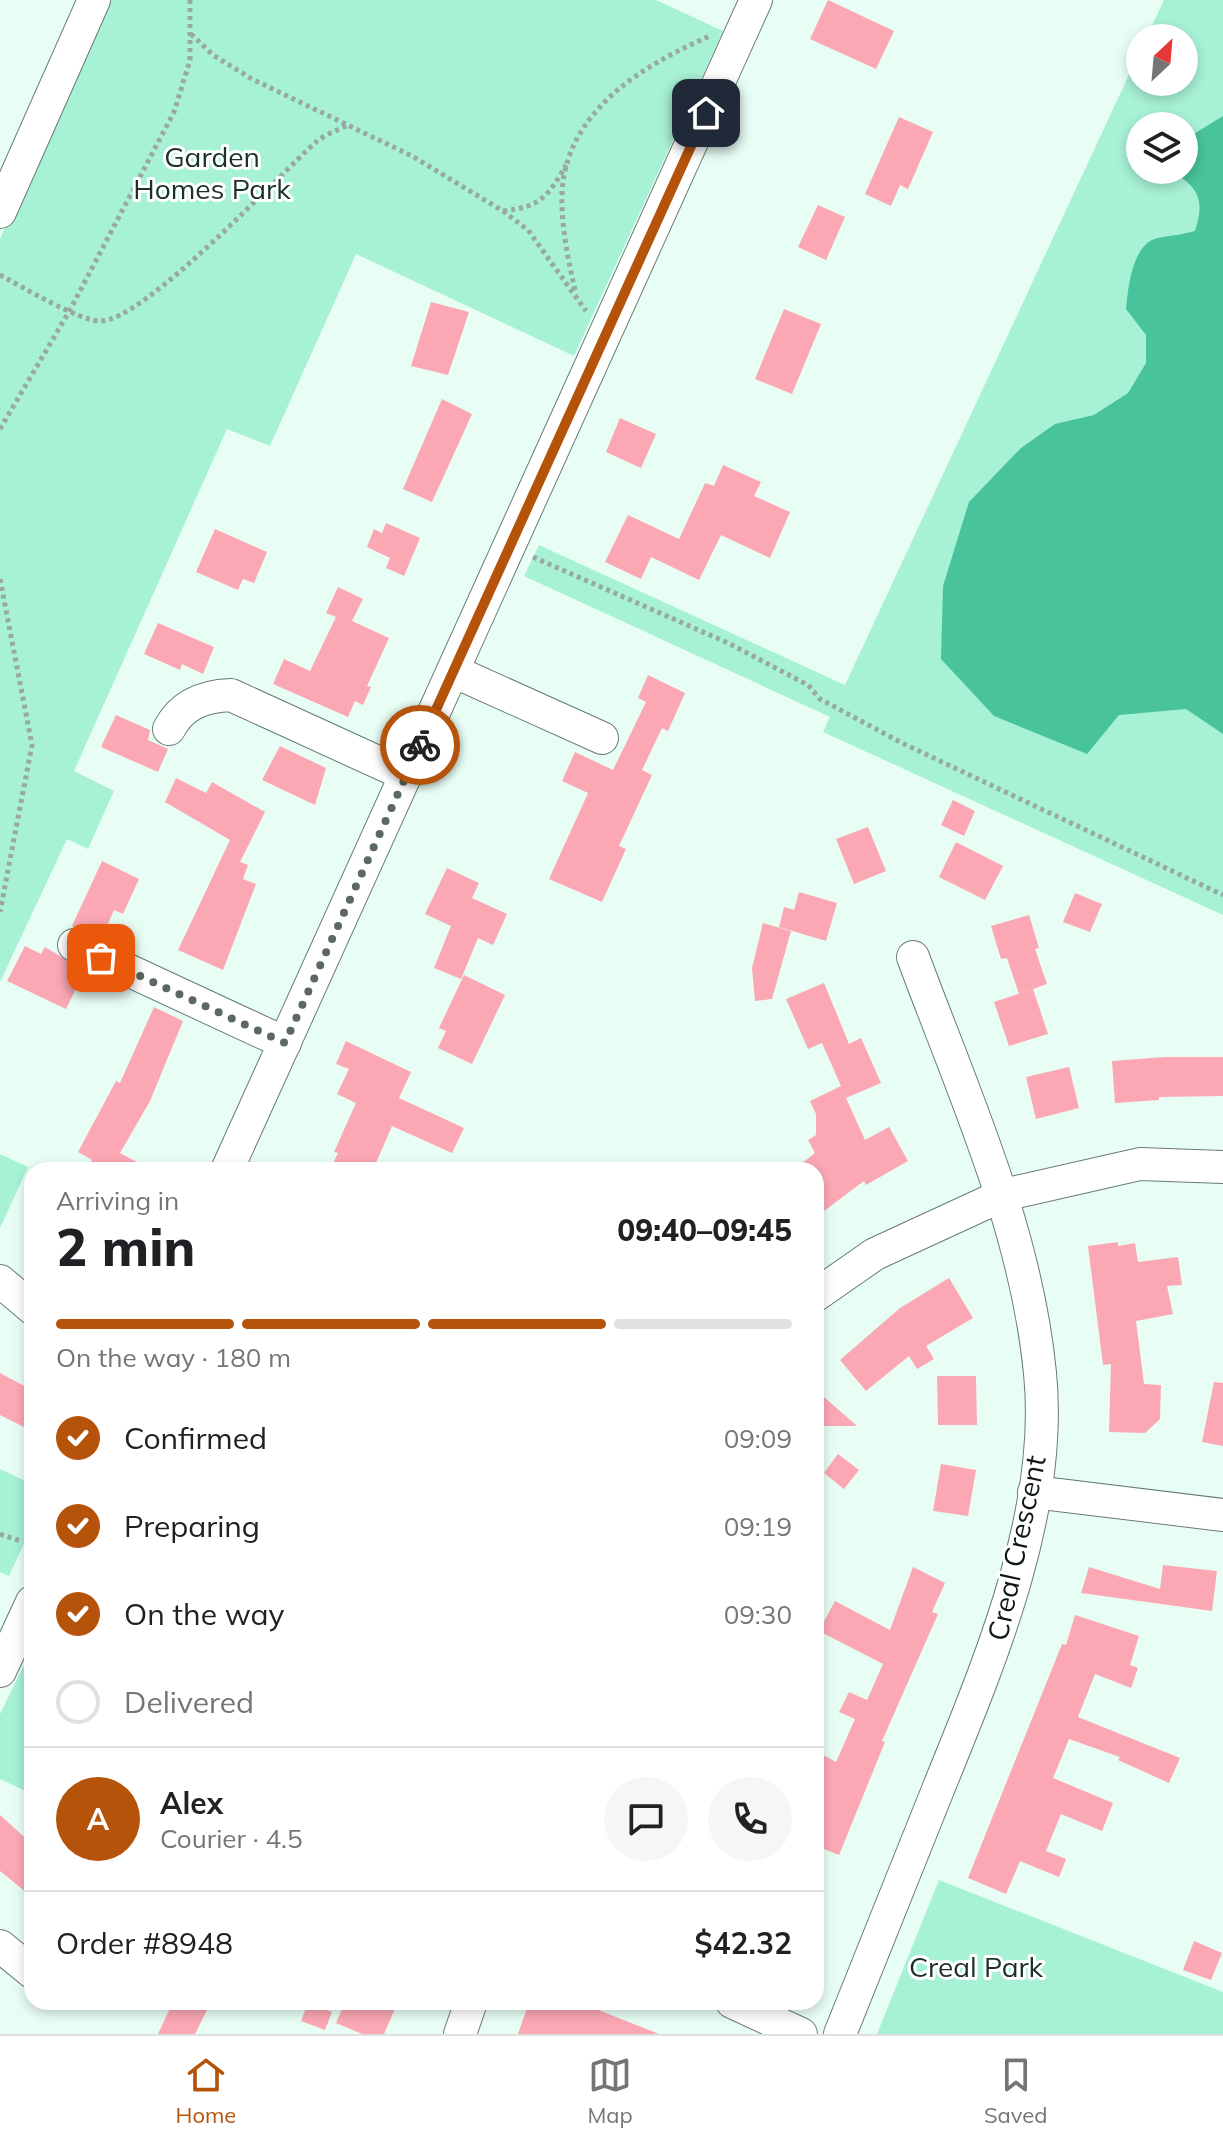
<!DOCTYPE html>
<html lang="en">
<head>
<meta charset="utf-8">
<style>
  :root { --surface:#fff; --page:#f6f6f6; --text:#202124; --muted:#757577; --line:#e0e0e0; --accent:#b45309 }
  body { margin:0; font-family:Mulish,sans-serif; background:var(--page); color:var(--text); height:100vh; display:flex; flex-direction:column; font-size:30px; white-space:nowrap }
  * { box-sizing:border-box; margin:0 }
  p { font-size:26px; color:var(--muted) }
  .icon { flex:none; width:44px; height:44px; fill:none; stroke:currentColor; stroke-width:2; stroke-linecap:round; stroke-linejoin:round }
  .map { position:relative; flex:1; overflow:hidden }
  .panel { position:absolute; left:24px; top:1162px; width:800px; height:848px; display:flex; flex-direction:column; background:var(--surface); border-radius:24px; box-shadow:0 4px 12px #0003 }
  .panel>* { flex:none }
  .needle { width:52px; rotate:26deg }
  .tools { position:absolute; left:1126px; top:24px; display:grid; gap:16px }
  .tools a { display:grid; place-items:center; width:72px; height:72px; border-radius:50%; background:var(--surface); box-shadow:0 4px 12px #0003; font-size:40px }
  .pin { position:absolute; display:grid; place-items:center; width:68px; height:68px; color:#fff; margin:-34px; border-radius:16px; box-shadow:0 4px 12px #0006 }
  .courier { position:absolute; display:grid; place-items:center; width:80px; height:80px; margin:-40px; border:6px solid #b45309; border-radius:50%; background:#fff; color:#222; box-shadow:0 2px 10px #0007 }
  .overview em { font-style:normal; font-weight:800 }
  .overview div { display:flex; flex-direction:column-reverse }
  .overview { display:flex; align-items:center; justify-content:space-between; height:136px; padding:0 32px }
  h1 { font-size:52px; font-weight:800; line-height:60px }
  .bar { display:grid; grid-template-columns:repeat(4,1fr); gap:12px 8px; align-content:center; height:96px; padding:0 32px }
  .bar i { height:10px; border-radius:6px; background:var(--line) }
  .bar .on { background:var(--accent) }
  .bar p { grid-column:span 4 }
  .line { display:flex; align-items:center; gap:20px; padding:0 32px; border-top:2px solid var(--line) }
  .line div { flex:1 }
  .round { display:grid; place-items:center; flex:none; width:84px; height:84px; border-radius:42px; background:var(--page) }
  ol { padding:0 32px; list-style:none }
  li { display:flex; align-items:center; gap:24px; height:88px }
  li p { margin-inline-start:auto }
  li .icon { padding:8px; border-radius:50%; background:var(--accent); color:#fff; stroke-width:4 }
  li:last-child { color:var(--muted) }
  li i { width:44px; height:44px; border:4px solid var(--line); border-radius:50% }
  .tabs { display:flex; justify-content:space-around; align-items:center; height:112px; border-top:2px solid var(--line); background:var(--surface); font-size:22px; color:var(--muted) }
  .tabs a { display:grid; justify-items:center; gap:4px }
  .tabs .on { color:var(--accent) }
  .map>svg:first-child { display:block }
  .green { fill:#a7f1d5; fill-rule:evenodd }
  .water { fill:#48c39c }
  .building { fill:#fba8b4 }
  .lines { fill:none; stroke-linecap:round; stroke-linejoin:round }
  .minor-casing { stroke:#687c74; stroke-width:34 }
  .path { stroke:#98a8a2; stroke-width:5; stroke-dasharray:4 4; stroke-linecap:butt }
  .minor { stroke:#fff; stroke-width:32 }
  .done { stroke:#5b6863; stroke-width:8; stroke-dasharray:0 14.4 }
  .route { stroke:#b45309; stroke-width:10 }
  .labels { text-anchor:middle; dominant-baseline:central; stroke-width:6; stroke-linejoin:round; paint-order:stroke }
  .park-label { font-size:28px; fill:#1b3028; stroke:#fff }
  .street-label { font-size:28px; fill:#0f1714; stroke:#fff }
</style>
</head>
<body>
<div class="map">
<svg width="1223" height="2034" viewBox="0 0 1223 2034">
  <rect width="100%" height="100%" fill="#e8fef5"/>
  <g class="green">
    <path d="M108,0H656L723,31L574,356L356,254L270,446L227,429L74,771L114,791L88,849L67,839L0,982V239Z"/>
    <path d="M1164,0H1223V915L823,732L830,717L524,576L539,545L845,685L1140,51V82H1184V38H1146ZM1140,126H1184V170H1140Z"/>
    <path d="M0,1154L28,1167L0,1228Z"/>
    <path d="M0,1469L32,1484V1526L9,1576L0,1572Z"/>
    <path d="M32,1649V1794L0,1779V1714Z"/>
    <path d="M939,1880L1223,1992V2034H877Z"/>
  </g>
  <path class="water" d="M1223,116V734L1186,709L1119,715L1087,754L994,716L941,659L943,586L969,502L1021,448L1055,424L1094,415L1128,393L1146,363V335L1126,309C1128,289 1132,243 1158,238C1171,235 1182,235 1195,231C1203,206 1202,191 1179,176V170H1184V140Z"/>
  <g class="building">
    <path d="M828,0L894,31L876,69L810,39Z"/>
    <path d="M899,117L933,132L908,189L900,185L891,206L865,194Z"/>
    <path d="M818,205L845,217L826,260L798,247Z"/>
    <path d="M431,302L469,312L448,375L411,366Z"/>
    <path d="M784,309L821,324L792,394L755,379Z"/>
    <path d="M442,399L472,414L432,502L403,489Z"/>
    <path d="M620,418L656,434L641,468L606,452Z"/>
    <path d="M723,465L761,482L754,496L790,512L770,558L721,535L699,580L651,557L641,579L605,562L628,515L679,539L705,483L714,486Z"/>
    <path d="M386,523L420,538L404,576L386,568L390,558L367,547L374,529L382,533Z"/>
    <path d="M215,529L267,552L254,583L243,579L238,590L196,572Z"/>
    <path d="M338,587L363,599L352,621L389,638L367,686L371,687L363,705L355,701L348,717L273,684L284,659L310,671L336,617L326,613Z"/>
    <path d="M158,623L214,647L203,674L182,664L180,670L144,654Z"/>
    <path d="M648,675L685,693L668,731L662,728L642,770L652,775L619,846L626,849L602,902L549,879L588,793L562,781L575,752L613,770L646,702L638,698Z"/>
    <path d="M116,715L150,730L148,740L168,749L158,772L101,747Z"/>
    <path d="M280,746L326,768L315,805L262,780Z"/>
    <path d="M176,778L206,793L212,782L265,812L240,862L248,865L243,879L256,884L223,970L178,950L230,840L165,802Z"/>
    <path d="M953,800L975,811L964,836L941,825Z"/>
    <path d="M868,827L886,871L854,884L836,839Z"/>
    <path d="M956,842L1003,866L985,900L939,877Z"/>
    <path d="M102,861L139,879L123,914L114,910L102,937L72,926Z"/>
    <path d="M447,868L479,883L472,898L507,914L493,945L478,938L461,979L434,968L451,926L425,914Z"/>
    <path d="M799,892L837,903L826,941L779,927L784,907L794,910Z"/>
    <path d="M1075,893L1102,904L1090,932L1063,922Z"/>
    <path d="M1029,915L1039,948L1035,949L1047,984L1019,994L1007,958L1001,959L991,926Z"/>
    <path d="M763,923L791,931L772,999L755,1001L752,968Z"/>
    <path d="M25,946L41,954L45,947L85,971L66,1009L7,981Z"/>
    <path d="M464,975L505,995L472,1064L438,1048L446,1031L439,1028Z"/>
    <path d="M824,983L849,1044L861,1038L881,1083L846,1098L865,1140L889,1127L908,1161L866,1185L864,1181L816,1217V1170H793L815,1153L808,1140L816,1135V1114L810,1101L841,1086L822,1043L808,1049L786,999Z"/>
    <path d="M1033,989L1048,1034L1009,1046L994,1002Z"/>
    <path d="M154,1007L183,1021L150,1101L120,1153L152,1170H86L92,1160L78,1152L116,1081L120,1083Z"/>
    <path d="M346,1041L411,1072L399,1098L464,1128L452,1153L392,1126L373,1170H330L338,1153L334,1152L356,1103L337,1094L349,1069L336,1064Z"/>
    <path d="M1165,1057H1223V1096L1159,1097V1100L1115,1103L1112,1061Z"/>
    <path d="M1069,1067L1079,1108L1036,1119L1026,1077Z"/>
    <path d="M1118,1242V1246L1135,1243L1138,1262L1178,1257L1182,1285L1167,1286L1173,1314L1136,1321L1144,1384L1161,1385L1160,1419L1145,1433L1109,1432L1111,1364L1103,1365L1088,1246Z"/>
    <path d="M949,1278L973,1318L926,1346L934,1359L917,1369L909,1356L866,1391L840,1360L900,1308Z"/>
    <path d="M0,1373L32,1390V1431L0,1415Z"/>
    <path d="M937,1376H976L977,1425H938Z"/>
    <path d="M1214,1382L1223,1383V1446L1202,1442Z"/>
    <path d="M816,1390L857,1426H816Z"/>
    <path d="M838,1454L859,1470L844,1489L824,1473Z"/>
    <path d="M941,1464L976,1470L968,1516L933,1511Z"/>
    <path d="M1163,1565L1217,1571L1212,1611L1081,1593L1089,1567L1160,1589Z"/>
    <path d="M913,1567L945,1583L932,1612L938,1614L882,1741L885,1742L839,1855L816,1846V1751L836,1762L855,1719L839,1712L849,1692L867,1700L883,1664L819,1631L835,1601L890,1630Z"/>
    <path d="M1075,1615L1139,1636L1130,1665L1138,1668L1131,1688L1095,1674L1078,1717L1180,1758L1169,1783L1118,1760L1120,1757L1069,1739L1053,1778L1113,1803L1102,1831L1061,1814L1046,1851L1066,1859L1059,1877L1020,1861L1006,1894L968,1878L1062,1644L1066,1645Z"/>
    <path d="M0,1815L32,1844V1897L0,1871Z"/>
    <path d="M1194,1941L1222,1953L1211,1980L1183,1970Z"/>
    <path d="M173,2002H191L207,2010L195,2034H158Z"/>
    <path d="M345,2002H398L384,2034H362L336,2023Z"/>
    <path d="M529,2002H578L659,2034H518Z"/>
    <path d="M308,2003L332,2012L325,2030L301,2021Z"/>
  </g>
  <g class="lines">
    <g class="minor-casing">
      <g id="minor">
        <path d="M0,212L94,0"/>
        <path d="M453,671L602,738"/>
        <path d="M169,729C182,704 204,696 231,695L406,775"/>
        <path d="M74,945L285,1043"/>
        <path d="M227,1170L756,0"/>
        <path d="M0,1281L32,1308"/>
        <path d="M816,1295L875,1254L1003,1195L1140,1164L1223,1167"/>
        <path d="M1034,1492L1223,1515"/>
        <path d="M0,1671L32,1602"/>
        <path d="M0,1946L32,1972"/>
        <path d="M732,2002L801,2034"/>
        <path d="M460,2034L471,2002"/>
        <path d="M840,2034C873,1952 906,1869 939,1787C990,1661 1054,1511 1040,1373C1026,1228 963,1092 913,957"/>
      </g>
    </g>
    <g class="path">
      <path d="M191,34L213,55L252,79L412,156L503,211L528,230L586,311"/>
      <path d="M503,211C540,207 548,197 566,165"/>
      <path d="M0,275C21,286 79,321 100,321C143,322 278,176 316,142C324,135 338,130 348,125"/>
      <path d="M575,290C568,259 561,226 562,193C566,111 643,65 710,36"/>
      <path d="M0,429L70,310L174,112L190,60V0"/>
      <path d="M533,557L728,643L808,685L820,699L900,742L1223,895"/>
      <path d="M0,579L32,745L0,912"/>
      <path d="M0,1534L21,1541"/>
    </g>
    <use href="#minor" class="minor"/>
  </g>
  <g class="lines">
    <path class="done" d="M101,958L285,1043L420,745"/>
    <path class="route" d="M420,745L706,113"/>
  </g>
  <g class="labels">
    <g class="park-label">
      <text x="212" y="156">Garden<tspan x="212" dy="32">Homes Park</tspan></text>
      <text x="976" y="1966">Creal Park</text>
    </g>
    <g class="street-label">
      <text transform="translate(1016 1548) rotate(-78)">Creal Crescent</text>
    </g>
  </g>
</svg>
<div class="tools">
<a><svg class="needle" viewBox="-14 -14 28 28"><path d="M0-13l5 13h-10z" fill="#e53935"/><path d="M0 13l5-13h-10z" fill="#757577"/></svg></a>
<a><svg class="icon" aria-label="layers" viewBox="0 0 24 24"><path d="M12 4l9 5-9 5-9-5zM3 14l9 5 9-5"/></svg></a>
</div>
<div class="pin" style="left:101px;top:958px;background:#ea580c"><svg class="icon" aria-label="bag" viewBox="0 0 24 24"><path d="M5 8h14l-1 12H6zM9 8a3 3 0 0 1 6 0"/></svg></div>
<div class="pin" style="left:706px;top:113px;background:#1f2937"><svg class="icon" aria-label="home" viewBox="0 0 24 24"><path d="M3 11l9-7 9 7M6 9v11h12V9"/></svg></div>
<div class="courier" style="left:420px;top:745px"><svg class="icon" aria-label="bike" viewBox="0 0 24 24"><circle cx="6" cy="16" r="4"/><circle cx="18" cy="16" r="4"/><path d="M6 16l4-8h5l3 8M10 8l3 8H6M13 5h3"/></svg></div>
<section class="panel">
<div class="overview"><div><h1>2 min</h1><p>Arriving in</p></div><em>09:40–09:45</em></div>
<div class="bar"><i class="on"></i><i class="on"></i><i class="on"></i><i></i><p>On the way · 180 m</p></div>
<ol>
<li><svg class="icon" aria-label="check" viewBox="0 0 24 24"><path d="M5 12l5 5 9-10"/></svg>Confirmed<p>09:09</p></li>
<li><svg class="icon" aria-label="check" viewBox="0 0 24 24"><path d="M5 12l5 5 9-10"/></svg>Preparing<p>09:19</p></li>
<li><svg class="icon" aria-label="check" viewBox="0 0 24 24"><path d="M5 12l5 5 9-10"/></svg>On the way<p>09:30</p></li>
<li><i></i>Delivered</li>
</ol>
<div class="line" style="height:144px"><b class="round" style="background:var(--accent);color:#fff">A</b><div><b>Alex</b><p>Courier · 4.5</p></div><a class="round"><svg class="icon" aria-label="chat" viewBox="0 0 24 24"><path d="M4 5h16v11H9l-5 4z"/></svg></a><a class="round"><svg class="icon" aria-label="phone" viewBox="0 0 24 24"><path d="M5 4h4l2 5-3 2q2 4 5 5l2-3 5 2v4C11 20 4 13 5 4z"/></svg></a></div>
<div class="line" style="height:104px"><div>Order #8948</div><b>$42.32</b></div>
</section>
</div>
<nav class="tabs">
<a class="on"><svg class="icon" aria-label="home" viewBox="0 0 24 24"><path d="M3 11l9-7 9 7M6 9v11h12V9"/></svg>Home</a>
<a><svg class="icon" aria-label="map" viewBox="0 0 24 24"><path d="M3 6l6-2 6 2 6-2v14l-6 2-6-2-6 2zM9 4v14M15 6v14"/></svg>Map</a>
<a><svg class="icon" aria-label="saved" viewBox="0 0 24 24"><path d="M7 4h10v16l-5-4-5 4z"/></svg>Saved</a>
</nav>
</body>
</html>
